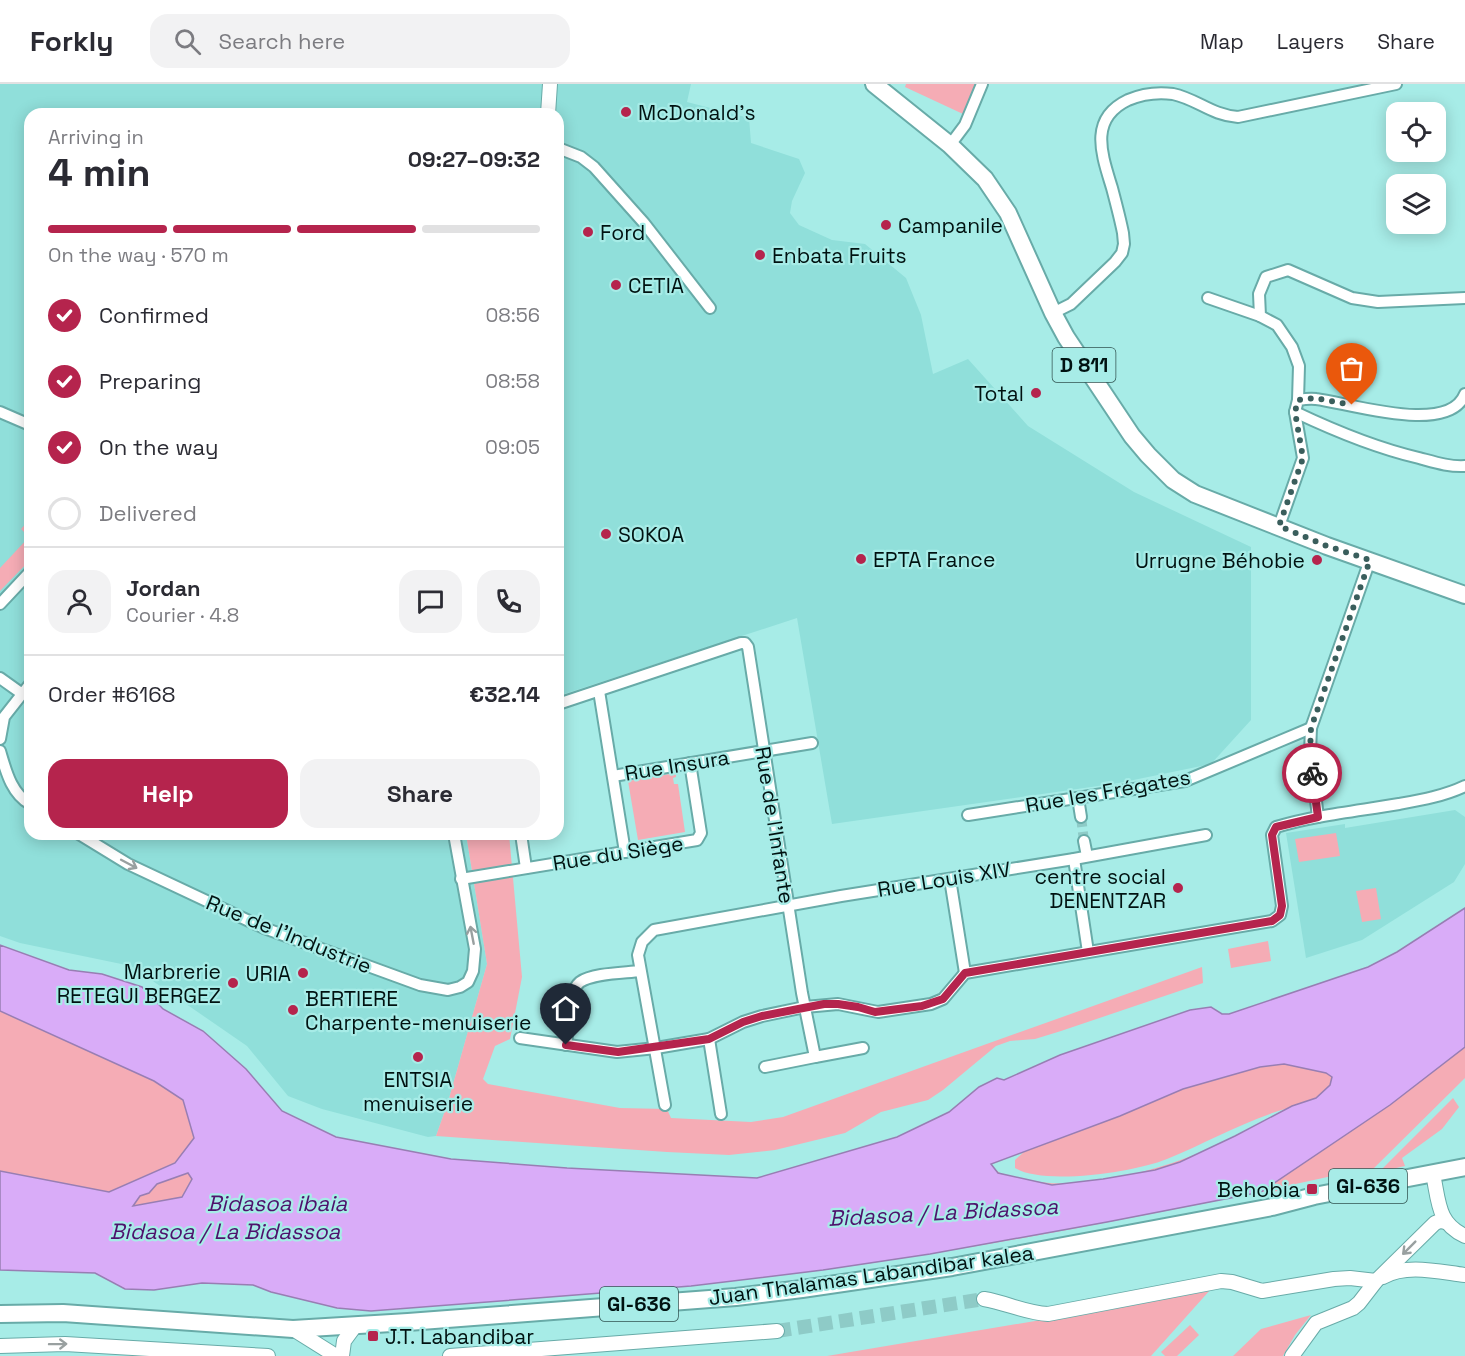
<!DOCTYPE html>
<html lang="en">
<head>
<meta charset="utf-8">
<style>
  :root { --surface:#fff; --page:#f2f2f3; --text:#2b2b33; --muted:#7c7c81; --line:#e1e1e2; --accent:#b5244d }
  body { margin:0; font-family:"Space Grotesk",sans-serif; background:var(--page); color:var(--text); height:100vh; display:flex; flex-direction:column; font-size:22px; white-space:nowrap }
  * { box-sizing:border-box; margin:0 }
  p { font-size:20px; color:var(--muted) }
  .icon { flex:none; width:33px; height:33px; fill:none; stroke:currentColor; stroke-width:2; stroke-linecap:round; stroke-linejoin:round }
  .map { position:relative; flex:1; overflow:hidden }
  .sheet { position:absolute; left:24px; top:24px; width:540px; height:732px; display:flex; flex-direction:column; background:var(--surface); border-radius:18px; box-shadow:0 3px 15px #0003 }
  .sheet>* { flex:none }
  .tools { position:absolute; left:1386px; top:18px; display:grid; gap:12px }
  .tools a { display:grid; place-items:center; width:60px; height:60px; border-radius:12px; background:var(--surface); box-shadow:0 3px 15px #0003; font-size:30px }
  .pin { position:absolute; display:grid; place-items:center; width:51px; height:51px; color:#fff; margin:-62px -26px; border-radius:50% 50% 50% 0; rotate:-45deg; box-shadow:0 0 6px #0007 }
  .pin .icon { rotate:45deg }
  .courier { position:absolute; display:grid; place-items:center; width:60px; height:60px; margin:-30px; border:4px solid #b5244d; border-radius:50%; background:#fff; color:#222; box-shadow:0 2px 8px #0007 }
  .summary em { font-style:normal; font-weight:700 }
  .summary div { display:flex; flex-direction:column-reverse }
  .summary { display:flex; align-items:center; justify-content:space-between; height:102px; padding:0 24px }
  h1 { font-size:39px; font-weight:700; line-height:45px }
  .bar { display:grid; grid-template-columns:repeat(4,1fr); gap:9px 6px; align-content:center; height:72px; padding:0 24px }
  .bar i { height:8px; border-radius:4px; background:var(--line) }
  .bar .active { background:var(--accent) }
  .bar p { grid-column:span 4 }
  .line { display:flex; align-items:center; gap:15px; padding:0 24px; border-top:2px solid var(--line) }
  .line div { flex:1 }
  .round { display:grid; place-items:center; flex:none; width:63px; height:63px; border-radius:18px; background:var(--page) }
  ol { padding:0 24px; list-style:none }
  li { display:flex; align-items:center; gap:18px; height:66px }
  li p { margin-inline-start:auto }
  li .icon { padding:6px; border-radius:50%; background:var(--accent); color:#fff; stroke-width:4 }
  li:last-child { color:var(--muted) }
  li i { width:33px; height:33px; border:3px solid var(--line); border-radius:50% }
  .action { display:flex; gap:12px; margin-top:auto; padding:12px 24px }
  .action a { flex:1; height:69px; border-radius:18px; background:var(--accent); color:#fff; font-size:24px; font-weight:700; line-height:69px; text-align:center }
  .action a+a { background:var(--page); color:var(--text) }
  header { display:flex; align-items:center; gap:36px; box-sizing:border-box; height:84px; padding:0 30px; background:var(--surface); border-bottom:2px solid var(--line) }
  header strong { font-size:28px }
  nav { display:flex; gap:33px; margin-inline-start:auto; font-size:21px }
  .search { width:420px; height:54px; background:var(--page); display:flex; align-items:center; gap:15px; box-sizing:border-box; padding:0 21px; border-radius:18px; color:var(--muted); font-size:22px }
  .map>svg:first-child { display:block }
  .built { fill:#90dfda }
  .green { fill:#f5acb5 }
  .water { fill:#d9acf8; stroke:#987eb3; stroke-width:1.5; fill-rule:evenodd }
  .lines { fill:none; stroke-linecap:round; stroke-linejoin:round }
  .minor-tunnel { stroke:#8ecbc7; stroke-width:10; stroke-dasharray:10 5; stroke-linecap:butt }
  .tertiary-tunnel { stroke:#8ecbc7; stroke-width:14; stroke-dasharray:14 7; stroke-linecap:butt }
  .minor-casing { stroke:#68aba8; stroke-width:14 }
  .tertiary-casing { stroke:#68aba8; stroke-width:16 }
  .primary-casing { stroke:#68aba8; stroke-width:20 }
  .minor { stroke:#fff; stroke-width:10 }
  .tertiary { stroke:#fff; stroke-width:14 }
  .primary { stroke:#fff; stroke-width:16 }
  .oneway { stroke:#99a0a0 }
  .done { stroke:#3a5e5c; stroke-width:6; stroke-dasharray:0 10.8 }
  .route { stroke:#b5244d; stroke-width:8 }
  .poi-dot { fill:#b5244d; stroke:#a7ece7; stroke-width:2 }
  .labels { text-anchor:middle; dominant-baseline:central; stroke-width:4.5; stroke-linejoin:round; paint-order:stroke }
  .shield { fill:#a7ece7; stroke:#325351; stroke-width:1.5 }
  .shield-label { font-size:20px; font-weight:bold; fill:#001211 }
  .poi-label { font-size:21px; fill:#001211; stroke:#a7ece7; text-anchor:start }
  .street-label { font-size:21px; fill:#001211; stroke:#a7ece7 }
  .water-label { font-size:22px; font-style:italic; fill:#4e126c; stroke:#a7ece7 }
</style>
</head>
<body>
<header>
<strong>Forkly</strong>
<div class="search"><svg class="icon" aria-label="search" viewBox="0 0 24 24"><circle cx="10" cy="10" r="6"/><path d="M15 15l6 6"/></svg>Search here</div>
<nav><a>Map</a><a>Layers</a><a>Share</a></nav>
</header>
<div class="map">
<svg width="1465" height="1272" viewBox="0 0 1465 1272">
  <rect width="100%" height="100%" fill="#a7ece7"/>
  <g class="built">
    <path d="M0,0H691L687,18L749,34L751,59L799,75L805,89L792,117L790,129L799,141L832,156L865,160L906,194L921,231L933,290L968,275L1028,342L1134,408L1251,463V636L1211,680L1119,699L832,740L797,534L558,612L560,75H558V30H30V750H466L487,880L448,1018L436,1052L428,1053L322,1025L288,1012L247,962L131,882L20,859L0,852Z"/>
    <path d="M1455,726L1465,733V780L1454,798L1362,856L1306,874L1286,749L1345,740V744Z"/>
  </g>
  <g class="green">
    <path d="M906,0H975L963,30L905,3Z"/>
    <path d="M30,435V476L0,507V484L29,453L21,445Z"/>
    <path d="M676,689V693L673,694L674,700H678L685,748L638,756L628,697Z"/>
    <path d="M1336,749L1340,772L1299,778L1295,755Z"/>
    <path d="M466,750H509L522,893L510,955L495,962L483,995L488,1000L620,1024L667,1025L671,1034L751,1038L783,1033L1202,883L1203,899L1061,947L1035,955L1010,957L996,962L943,1006L928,1016L881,1028L845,1049L775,1066L729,1071L667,1068L436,1052L448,1018L487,880Z"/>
    <path d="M1376,804L1381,835L1362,838L1356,807Z"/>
    <path d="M1268,857L1271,877L1231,884L1228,865Z"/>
    <path d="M1465,920V994L1369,1089L1340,1095L1332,1092L1291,1101L1281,1107L1261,1108C1116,1137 970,1166 823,1186C673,1206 521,1215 371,1227L337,1224L271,1208L991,1080C998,1092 1010,1092 1023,1095C1100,1114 1220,1068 1285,1025C1244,1037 1206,1059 1167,1075C1136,1088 1043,1102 1015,1084V1076L1025,1067L1120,1032L1183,1005L1260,983L1285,980L1326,989Z"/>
    <path d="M0,927L155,997L183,1016L194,1054L175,1079L109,1108L0,1087Z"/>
    <path d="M1453,1014L1459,1023L1442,1045L1402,1074L1405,1082L1379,1088Z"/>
    <path d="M189,1088L192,1094L182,1113L132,1123L140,1112L149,1109L157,1100Z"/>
    <path d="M1207,1205H1211L1151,1272H827L1041,1236Z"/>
    <path d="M1311,1231L1295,1251L1283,1272H1233L1261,1245Z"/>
    <path d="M1190,1241L1199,1251L1177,1272H1165L1161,1268Z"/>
  </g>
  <path class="water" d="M1465,824V963L1390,1021L1261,1108L1107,1138L930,1170L823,1186L691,1202L371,1227L337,1224L271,1208L253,1201L202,1199L154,1206L125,1205L95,1189L0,1186V1087L109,1108L175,1079L194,1054L183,1016L154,997L0,927V861L69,886L102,890L142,903L163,925L203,947L246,985L282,1027L336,1053L451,1075L567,1084L757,1094L897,1053L949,1028L979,1003L997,994L1004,996L1060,971L1190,926L1211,923L1222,930H1229L1368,883L1397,868ZM1284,980L1326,989L1332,993L1330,1001L1316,1014L1292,1022L1235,1052L1180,1078L1155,1086L1103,1095L1052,1101L998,1089L991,1080L1120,1032L1183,1005L1260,983ZM188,1089L192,1095L182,1113L133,1122L140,1112L149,1109L157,1100Z"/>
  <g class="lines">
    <path class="minor-tunnel" d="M1081,733L1084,757"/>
    <path class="tertiary-tunnel" d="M777,1247L984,1215"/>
    <g class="minor-casing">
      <g id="minor">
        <path d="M950,61L965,41L982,0"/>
        <path d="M558,64L581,73L594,83L644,139L710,224"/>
        <path d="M1208,214L1260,232"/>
        <path d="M1053,229L1071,220L1115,178L1122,169L1124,160L1123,149C1120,134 1116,119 1112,104C1102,71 1088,35 1128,16C1142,10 1158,8 1173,10C1197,15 1211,31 1238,33L1396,0"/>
        <path d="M1298,316L1299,282L1292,263L1277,241L1260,232L1259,210L1266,193L1288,186L1352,214L1378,218L1465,214"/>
        <path d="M0,328L30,341"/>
        <path d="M1295,328C1335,347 1376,364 1419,374C1434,378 1449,383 1465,382"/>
        <path d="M1279,442L1303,374L1295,328L1298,316C1304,315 1310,314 1316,315C1349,319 1449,352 1465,310"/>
        <path d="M0,520L30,488"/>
        <path d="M0,594L21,609"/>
        <path d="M599,607L625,768"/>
        <path d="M558,620L741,559H745L748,563L802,909L815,973L765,983"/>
        <path d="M0,655L4,633L30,600"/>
        <path d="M0,667C6,687 11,709 30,720"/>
        <path d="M613,692L812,659"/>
        <path d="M1078,714L1081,733"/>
        <path d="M968,731L1185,697L1311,644"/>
        <path d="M1318,733L1310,668L1311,644L1370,476"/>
        <path d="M79,750L128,780L264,844L420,901L448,906L460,903L468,898L473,887L475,865L454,750"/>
        <path d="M521,750L526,784"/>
        <path d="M1084,757L1087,772"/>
        <path d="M1074,775L1088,868"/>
        <path d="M461,795L697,756L701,749L690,679"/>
        <path d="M950,795L965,889"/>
        <path d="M520,954L617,968L656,964L709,955L743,938L762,932L805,923L838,920L878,928L931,920L943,915L965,889L1272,837L1280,831L1282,822L1272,751L1276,743C1316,731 1358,727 1399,720C1421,716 1444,712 1465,702"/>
        <path d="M709,955L721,1030"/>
        <path d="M566,961C568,947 569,906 580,898C593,889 624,889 640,887"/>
        <path d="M815,973L863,964"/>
        <path d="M665,1021L638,871L642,858L654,846L841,812L1074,775L1206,751"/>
      </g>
    </g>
    <g class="tertiary-casing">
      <g id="tertiary">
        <path d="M548,30L550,0"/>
        <path d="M1434,1095C1439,1121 1439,1140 1465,1152"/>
        <path d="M1383,1193C1406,1179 1440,1188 1465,1191"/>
        <path d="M984,1215C1007,1219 1026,1229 1048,1230L1221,1197L1232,1198L1262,1207L1334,1195L1350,1194L1376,1197"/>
        <path d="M293,1245L336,1272"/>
        <path d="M0,1262L65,1260L268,1272"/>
        <path d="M342,1272L344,1257L355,1242"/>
        <path d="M450,1272L777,1247"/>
        <path d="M1292,1272L1316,1239L1353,1224L1359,1219L1376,1197L1435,1139L1440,1137L1445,1138"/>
      </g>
    </g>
    <g class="primary-casing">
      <g id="primary">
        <path d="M874,0L950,61L985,95L1008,129L1053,229L1066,253L1132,352L1148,371L1173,396L1195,410L1327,462L1465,511"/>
        <path d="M0,1230L63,1229L293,1245L408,1238L736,1213L802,1205L952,1183L1272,1123L1314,1112L1465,1083"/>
      </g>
    </g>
    <use href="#minor" class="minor"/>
    <use href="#tertiary" class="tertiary"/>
    <use href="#primary" class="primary"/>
  </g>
  <defs><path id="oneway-shaft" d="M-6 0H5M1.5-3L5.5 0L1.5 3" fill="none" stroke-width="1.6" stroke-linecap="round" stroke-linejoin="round" transform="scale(1.5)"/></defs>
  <g class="oneway">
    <use href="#oneway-shaft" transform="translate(129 780) rotate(28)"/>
    <use href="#oneway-shaft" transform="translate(472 851) rotate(-101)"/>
    <use href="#oneway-shaft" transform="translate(1409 1164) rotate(135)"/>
    <use href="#oneway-shaft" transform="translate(58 1260) rotate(-1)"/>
  </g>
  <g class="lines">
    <path class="done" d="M1312,689L1310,668L1311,644L1370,476L1327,462L1279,442L1303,374L1295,328L1298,316L1314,314L1352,321"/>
    <path class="route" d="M566,961L618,968L709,955L743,938L762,932L824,920H838L858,923L875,928L922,922L943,915L965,889L1272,837L1280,831L1282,822L1272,751L1276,743L1318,733L1312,689"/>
  </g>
  <g class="poi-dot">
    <circle cx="626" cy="28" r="6"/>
    <circle cx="886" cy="141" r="6"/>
    <circle cx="588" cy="148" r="6"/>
    <circle cx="760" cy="171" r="6"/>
    <circle cx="616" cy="201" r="6"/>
    <circle cx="1036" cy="309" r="6"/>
    <circle cx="606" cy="450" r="6"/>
    <circle cx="861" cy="475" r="6"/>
    <circle cx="1317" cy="476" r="6"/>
    <circle cx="1178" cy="804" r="6"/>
    <circle cx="303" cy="889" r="6"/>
    <circle cx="233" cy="899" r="6"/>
    <circle cx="293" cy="926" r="6"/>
    <circle cx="418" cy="973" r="6"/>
    <rect x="1306" y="1099" width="12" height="12" rx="3"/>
    <rect x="367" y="1246" width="12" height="12" rx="3"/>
  </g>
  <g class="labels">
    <g class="shield">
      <rect x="1052.5" y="264" width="63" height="34" rx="4.5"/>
      <rect x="1329" y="1085" width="78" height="34" rx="4.5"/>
      <rect x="600" y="1203" width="78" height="34" rx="4.5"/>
    </g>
    <g class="shield-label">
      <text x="1084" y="281">D 811</text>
      <text x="1368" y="1102">GI-636</text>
      <text x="639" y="1220">GI-636</text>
    </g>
    <g class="poi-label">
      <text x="638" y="28">McDonald's</text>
      <text x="898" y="141">Campanile</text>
      <text x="600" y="148">Ford</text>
      <text x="772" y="171">Enbata Fruits</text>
      <text x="628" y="201">CETIA</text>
      <text x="1024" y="309" text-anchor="end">Total</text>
      <text x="618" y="450">SOKOA</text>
      <text x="873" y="475">EPTA France</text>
      <text x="1305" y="476" text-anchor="end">Urrugne Béhobie</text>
      <text x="1166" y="792" text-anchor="end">centre social<tspan x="1166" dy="24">DENENTZAR</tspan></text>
      <text x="221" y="887" text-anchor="end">Marbrerie<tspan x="221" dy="24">RETEGUI BERGEZ</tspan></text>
      <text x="291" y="889" text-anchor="end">URIA</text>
      <text x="305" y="914">BERTIERE<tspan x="305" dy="24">Charpente-menuiserie</tspan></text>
      <text x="418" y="995" text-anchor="middle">ENTSIA<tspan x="418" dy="24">menuiserie</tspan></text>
      <text x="1300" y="1105" text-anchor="end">Behobia</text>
      <text x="385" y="1252">J.T. Labandibar</text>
    </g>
    <g class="street-label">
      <text transform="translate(677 681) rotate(-9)">Rue Insura</text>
      <text transform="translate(1108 707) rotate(-10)">Rue les Frégates</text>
      <text transform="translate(775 741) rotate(81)">Rue de l'Infante</text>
      <text transform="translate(618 769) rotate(-9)">Rue du Siège</text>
      <text transform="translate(944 795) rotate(-9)">Rue Louis XIV</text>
      <text transform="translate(289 850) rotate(22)">Rue de l'Industrie</text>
      <text transform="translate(871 1191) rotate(-8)">Juan Thalamas Labandibar kalea</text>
    </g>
    <g class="water-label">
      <text x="277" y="1119">Bidasoa ibaia</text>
      <text transform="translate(943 1128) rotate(-3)">Bidasoa / La Bidassoa</text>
      <text x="225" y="1147">Bidasoa / La Bidassoa</text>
    </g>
  </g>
</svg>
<div class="tools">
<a><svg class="icon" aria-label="locate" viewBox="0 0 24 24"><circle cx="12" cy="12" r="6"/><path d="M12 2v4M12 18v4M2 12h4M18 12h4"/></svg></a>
<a><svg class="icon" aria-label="layers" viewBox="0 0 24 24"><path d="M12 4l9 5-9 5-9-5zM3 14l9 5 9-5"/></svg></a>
</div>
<div class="pin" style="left:1352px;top:321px;background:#ea580c"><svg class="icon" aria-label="bag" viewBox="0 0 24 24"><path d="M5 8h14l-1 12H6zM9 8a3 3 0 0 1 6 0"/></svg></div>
<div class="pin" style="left:566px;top:961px;background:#1f2937"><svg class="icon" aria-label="home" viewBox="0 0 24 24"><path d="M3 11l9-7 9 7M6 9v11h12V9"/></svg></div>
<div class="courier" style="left:1312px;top:689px"><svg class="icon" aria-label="bike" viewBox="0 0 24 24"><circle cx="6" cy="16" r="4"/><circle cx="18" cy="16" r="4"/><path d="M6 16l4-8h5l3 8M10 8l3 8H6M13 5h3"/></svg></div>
<section class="sheet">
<div class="summary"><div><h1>4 min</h1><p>Arriving in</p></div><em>09:27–09:32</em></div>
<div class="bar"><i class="active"></i><i class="active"></i><i class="active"></i><i></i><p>On the way · 570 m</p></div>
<ol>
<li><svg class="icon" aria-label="check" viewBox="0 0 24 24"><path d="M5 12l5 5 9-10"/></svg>Confirmed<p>08:56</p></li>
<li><svg class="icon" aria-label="check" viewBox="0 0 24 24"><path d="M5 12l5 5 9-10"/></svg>Preparing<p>08:58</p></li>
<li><svg class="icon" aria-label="check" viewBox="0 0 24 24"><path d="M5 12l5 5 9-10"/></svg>On the way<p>09:05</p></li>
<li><i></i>Delivered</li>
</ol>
<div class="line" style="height:108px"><a class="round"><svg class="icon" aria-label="person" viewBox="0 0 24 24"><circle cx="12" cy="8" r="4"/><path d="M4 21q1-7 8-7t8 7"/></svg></a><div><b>Jordan</b><p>Courier · 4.8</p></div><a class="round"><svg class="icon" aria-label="chat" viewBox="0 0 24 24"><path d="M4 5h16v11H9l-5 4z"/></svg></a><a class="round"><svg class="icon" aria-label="phone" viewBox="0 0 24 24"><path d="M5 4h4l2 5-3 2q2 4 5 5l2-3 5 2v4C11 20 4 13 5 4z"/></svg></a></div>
<div class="line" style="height:78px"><div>Order #6168</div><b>€32.14</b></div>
<div class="action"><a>Help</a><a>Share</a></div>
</section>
</div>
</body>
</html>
